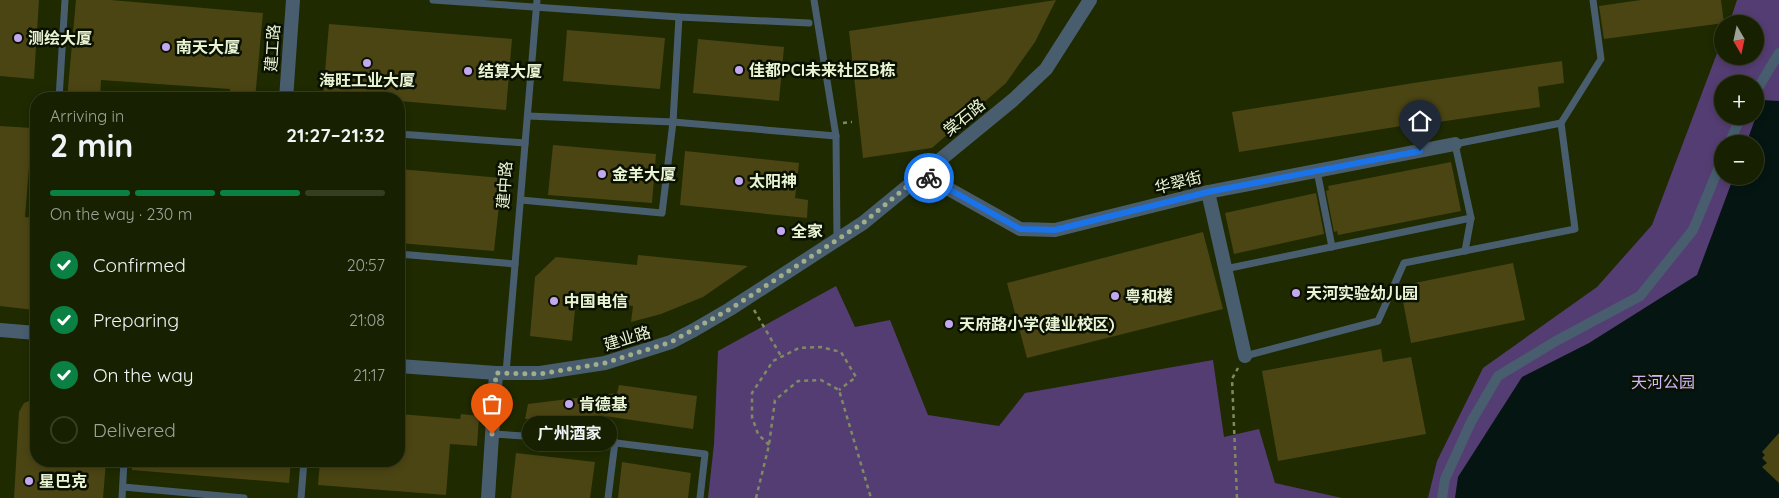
<!DOCTYPE html>
<html lang="en">
<head>
<meta charset="utf-8">
<style>
  :root { --surface:#172000; --page:#242d0f; --text:#f1f3f6; --muted:#9ea399; --line:#363e22; --accent:#0b8043 }
  body { margin:0; font-family:Quicksand,"Noto Sans SC",sans-serif; background:var(--page); color:var(--text); height:100vh; display:flex; flex-direction:column; font-size:19px; white-space:nowrap }
  * { box-sizing:border-box; margin:0 }
  p { font-size:16px; color:var(--muted) }
  .icon { flex:none; width:28px; height:28px; fill:none; stroke:currentColor; stroke-width:2; stroke-linecap:round; stroke-linejoin:round }
  .map { position:relative; flex:1; overflow:hidden }
  .side { position:absolute; left:30px; top:92px; width:375px; height:375px; display:flex; flex-direction:column; background:var(--surface); border-radius:20px; box-shadow:0 2px 8px #0003,0 0 0 1px var(--line) }
  .side>* { flex:none }
  .needle { width:32px; rotate:171deg }
  .buttons { position:absolute; left:1714px; top:15px; display:grid; gap:10px }
  .buttons a { display:grid; place-items:center; width:50px; height:50px; border-radius:50%; background:var(--surface); box-shadow:0 2px 8px #0003,0 0 0 1px var(--line); font-size:25px }
  .pin { position:absolute; display:grid; place-items:center; width:42px; height:42px; color:#fff; margin:-51px -21px; border-radius:50% 50% 50% 0; rotate:-45deg; box-shadow:0 0 5px #0007 }
  .pin .icon { rotate:45deg }
  .courier { position:absolute; display:grid; place-items:center; width:50px; height:50px; margin:-25px; border:4px solid #1a73e8; border-radius:50%; background:#fff; color:#222; box-shadow:0 1px 6px #0007 }
  .bubble { position:absolute; height:35px; border-radius:18px; background:var(--surface); box-shadow:0 2px 8px #0003,0 0 0 1px var(--line); font-size:16px; font-weight:700; line-height:35px; text-align:center }
  .overview em { font-style:normal; font-weight:700 }
  .overview div { display:flex; flex-direction:column-reverse }
  .overview { display:flex; align-items:center; justify-content:space-between; height:85px; padding:0 20px }
  h1 { font-size:32px; font-weight:700; line-height:38px }
  .bar { display:grid; grid-template-columns:repeat(4,1fr); gap:8px 5px; align-content:center; height:60px; padding:0 20px }
  .bar i { height:6px; border-radius:4px; background:var(--line) }
  .bar .selected { background:var(--accent) }
  .bar p { grid-column:span 4 }
  ol { padding:0 20px; list-style:none }
  li { display:flex; align-items:center; gap:15px; height:55px }
  li p { margin-inline-start:auto }
  li .icon { padding:5px; border-radius:50%; background:var(--accent); color:#fff; stroke-width:4 }
  li:last-child { color:var(--muted) }
  li i { width:28px; height:28px; border:2px solid var(--line); border-radius:50% }
  .map>svg:first-child { display:block }
  .green { fill:#543d72; fill-rule:evenodd }
  .water { fill:#041512 }
  .building { fill:#4b4514 }
  .lines { fill:none; stroke-linecap:round; stroke-linejoin:round }
  .path { stroke:#7f8a65; stroke-width:2.5; stroke-dasharray:4 4; stroke-linecap:butt }
  .service { stroke:#485e6f; stroke-width:7 }
  .pedestrian { stroke:#485e6f; stroke-width:10 }
  .minor { stroke:#485e6f; stroke-width:14 }
  .done { stroke:#a2ad8a; stroke-width:5; stroke-dasharray:0 9 }
  .route { stroke:#1a73e8; stroke-width:6 }
  .poi-dot { fill:#c4a7f1; stroke:#0b1100; stroke-width:2 }
  .labels { text-anchor:middle; dominant-baseline:central; stroke-width:5; stroke-linejoin:round; paint-order:stroke }
  .poi-label { font-size:16px; font-weight:bold; fill:#e9f4d5; stroke:#0b1100; text-anchor:start }
  .street-label { font-size:16px; fill:#e9f4d5; stroke:#0b1100 }
  .park-label { font-size:16px; fill:#d0b7f7; stroke:#0b1100 }
</style>
</head>
<body>
<div class="map">
<svg width="1779" height="498" viewBox="0 0 1779 498">
  <rect width="100%" height="100%" fill="#1f2a00"/>
  <g class="green">
    <path d="M1737,0H1779V498H1428L1437,461L1483,368L1597,287L1652,225L1722,40V56H1755V24H1729ZM1722,84H1755V116H1722ZM1722,144H1755V176H1722Z"/>
    <path d="M836,286L855,327L890,320L928,415L999,426L1025,393L1213,360L1224,437L1259,429L1275,483L1342,498H708L714,444L718,351Z"/>
  </g>
  <path class="water" d="M1762,100L1779,101V498H1455L1458,477L1522,377L1589,343L1697,275L1734,176H1755V144H1746Z"/>
  <g class="building">
    <path d="M0,0H39L34,79L0,76Z"/>
    <path d="M76,0H111L263,13L255,99H229L230,89L101,80L100,99H67Z"/>
    <path d="M1056,0L1035,42L1006,83L932,148L863,158L849,31Z"/>
    <path d="M1641,0H1721L1724,23L1604,39L1599,6Z"/>
    <path d="M329,24L512,39L506,110L399,101V99H366L323,96Z"/>
    <path d="M567,30L665,38L660,89L563,81Z"/>
    <path d="M698,39L784,47L779,101L693,93Z"/>
    <path d="M1562,61L1564,83L1538,87L1540,107L1439,122V120L1239,152L1232,112L1420,82Z"/>
    <path d="M0,126L32,128L25,217L36,218V272L34,310L0,306Z"/>
    <path d="M553,145L656,154L652,203L548,195Z"/>
    <path d="M685,151L799,163L795,198L808,200L807,218L680,205Z"/>
    <path d="M1451,162L1461,211L1338,235L1337,231L1334,232L1326,191L1329,190L1328,186Z"/>
    <path d="M399,169L502,178L494,251L399,243Z"/>
    <path d="M1316,193L1324,234L1234,254L1225,213Z"/>
    <path d="M1203,232L1223,309L1027,358L1007,283Z"/>
    <path d="M638,255L748,266L703,297L661,314L631,322L633,306L576,299L572,341L530,336L535,277L556,257L637,265Z"/>
    <path d="M1513,263L1525,320L1411,343L1400,286Z"/>
    <path d="M1381,349L1383,362L1411,357L1426,434L1278,461L1262,371Z"/>
    <path d="M619,385L697,396L693,429L598,415L597,425L525,419L528,404L617,393Z"/>
    <path d="M36,398V461H106L103,498H14L19,412L24,403Z"/>
    <path d="M399,414L460,419L461,414L479,416L477,446L450,444L446,495L318,485L320,461H399Z"/>
    <path d="M1779,433V483L1762,467L1767,463L1762,458L1765,455L1762,452Z"/>
    <path d="M516,453L595,462L590,498H511Z"/>
    <path d="M132,461H291L289,483L132,470Z"/>
    <path d="M622,462L691,473L688,498H618Z"/>
  </g>
  <g class="lines">
    <g class="path">
      <path d="M843,123L852,122"/>
      <path d="M754,310L781,356"/>
      <path d="M769,445L758,434L752,417V393L773,361L799,348L821,347L841,352L856,377L839,390"/>
      <path d="M756,498L769,445L775,400L798,381L821,380L839,390L871,498"/>
      <path d="M1237,498L1232,379L1238,368"/>
    </g>
    <g class="service">
      <path d="M433,0L679,17L809,23"/>
      <path d="M814,0L836,136L837,240"/>
      <path d="M59,99L65,0"/>
      <path d="M528,116L673,122L836,136"/>
      <path d="M399,134L525,143"/>
      <path d="M1317,171L1332,247"/>
      <path d="M521,200L662,213L673,122L679,17"/>
      <path d="M1465,251L1471,218L1455,144L1561,123"/>
      <path d="M399,254L515,264"/>
      <path d="M1225,269L1471,218"/>
      <path d="M1245,356L1378,321L1404,263L1575,229L1561,123L1601,59L1593,0"/>
      <path d="M506,373L537,0"/>
      <path d="M493,434L600,441L705,454L700,498"/>
      <path d="M123,487L244,498"/>
      <path d="M122,498L124,461"/>
      <path d="M301,498L304,461"/>
      <path d="M608,498L615,442"/>
    </g>
    <g class="pedestrian">
      <path d="M1755,93L1779,53"/>
      <path d="M1729,144L1741,116"/>
      <path d="M1442,498L1445,479L1471,422L1498,376L1556,341L1640,296L1693,230L1722,160"/>
    </g>
    <g class="minor">
      <path d="M286,99L293,0"/>
      <path d="M922,174L1020,229L1055,230L1208,192L1455,144"/>
      <path d="M1208,192L1245,356"/>
      <path d="M0,330L36,333"/>
      <path d="M399,366L496,373H540L605,363L671,342L694,330L730,309L863,223L1013,100L1046,69L1090,0"/>
      <path d="M488,498L496,373"/>
    </g>
  </g>
  <g class="lines">
    <path class="done" d="M492,434L496,373L540,374L605,363L671,342L730,309L863,223L922,174L929,178"/>
    <path class="route" d="M929,178L1020,229L1055,230L1208,192L1420,151"/>
  </g>
  <g class="poi-dot">
    <circle cx="18" cy="38" r="5"/>
    <circle cx="166" cy="47" r="5"/>
    <circle cx="367" cy="63" r="5"/>
    <circle cx="739" cy="70" r="5"/>
    <circle cx="468" cy="71" r="5"/>
    <circle cx="602" cy="174" r="5"/>
    <circle cx="739" cy="181" r="5"/>
    <circle cx="781" cy="231" r="5"/>
    <circle cx="1296" cy="293" r="5"/>
    <circle cx="1115" cy="296" r="5"/>
    <circle cx="554" cy="301" r="5"/>
    <circle cx="949" cy="324" r="5"/>
    <circle cx="569" cy="404" r="5"/>
    <circle cx="29" cy="481" r="5"/>
  </g>
  <g class="labels">
    <g class="poi-label">
      <text x="28" y="38">测绘大厦</text>
      <text x="176" y="47">南天大厦</text>
      <text x="749" y="70">佳都PCI未来社区B栋</text>
      <text x="478" y="71">结算大厦</text>
      <text x="367" y="80" text-anchor="middle">海旺工业大厦</text>
      <text x="612" y="174">金羊大厦</text>
      <text x="749" y="181">太阳神</text>
      <text x="791" y="231">全家</text>
      <text x="1306" y="293">天河实验幼儿园</text>
      <text x="1125" y="296">粤和楼</text>
      <text x="564" y="301">中国电信</text>
      <text x="959" y="324">天府路小学(建业校区)</text>
      <text x="579" y="404">肯德基</text>
      <text x="39" y="481">星巴克</text>
    </g>
    <g class="street-label">
      <text transform="translate(272 48) rotate(-86)">建工路</text>
      <text transform="translate(964 117) rotate(-39)">棠石路</text>
      <text transform="translate(1178 182) rotate(-14)">华翠街</text>
      <text transform="translate(504 185) rotate(-86)">建中路</text>
      <text transform="translate(627 338) rotate(-17)">建业路</text>
    </g>
    <g class="park-label">
      <text x="1663" y="382">天河公园</text>
    </g>
  </g>
</svg>
<div class="buttons">
<a><svg class="needle" viewBox="-14 -14 28 28"><path d="M0-13l5 13h-10z" fill="#e53935"/><path d="M0 13l5-13h-10z" fill="#9ea399"/></svg></a>
<a>+</a>
<a>−</a>
</div>
<div class="pin" style="left:492px;top:434px;background:#ea580c"><svg class="icon" aria-label="bag" viewBox="0 0 24 24"><path d="M5 8h14l-1 12H6zM9 8a3 3 0 0 1 6 0"/></svg></div>
<div class="pin" style="left:1420px;top:151px;background:#1f2937"><svg class="icon" aria-label="home" viewBox="0 0 24 24"><path d="M3 11l9-7 9 7M6 9v11h12V9"/></svg></div>
<div class="courier" style="left:929px;top:178px"><svg class="icon" aria-label="bike" viewBox="0 0 24 24"><circle cx="6" cy="16" r="4"/><circle cx="18" cy="16" r="4"/><path d="M6 16l4-8h5l3 8M10 8l3 8H6M13 5h3"/></svg></div>
<div class="bubble" style="left:522px;top:416px;width:95px">广州酒家</div>
<section class="side">
<div class="overview"><div><h1>2 min</h1><p>Arriving in</p></div><em>21:27–21:32</em></div>
<div class="bar"><i class="selected"></i><i class="selected"></i><i class="selected"></i><i></i><p>On the way · 230 m</p></div>
<ol>
<li><svg class="icon" aria-label="check" viewBox="0 0 24 24"><path d="M5 12l5 5 9-10"/></svg>Confirmed<p>20:57</p></li>
<li><svg class="icon" aria-label="check" viewBox="0 0 24 24"><path d="M5 12l5 5 9-10"/></svg>Preparing<p>21:08</p></li>
<li><svg class="icon" aria-label="check" viewBox="0 0 24 24"><path d="M5 12l5 5 9-10"/></svg>On the way<p>21:17</p></li>
<li><i></i>Delivered</li>
</ol>
</section>
</div>
</body>
</html>
